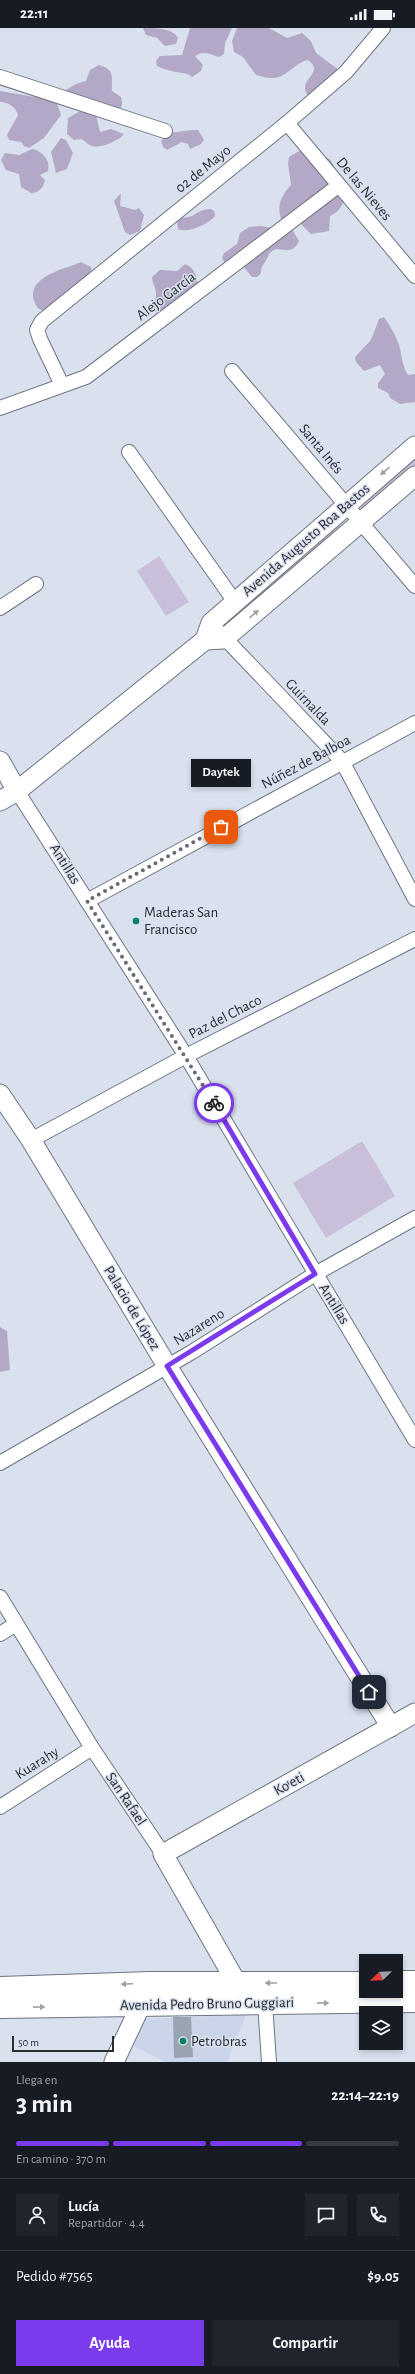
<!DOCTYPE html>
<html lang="es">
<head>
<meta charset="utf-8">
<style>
  :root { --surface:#171b24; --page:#20242c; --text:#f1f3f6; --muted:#9ea1a6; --line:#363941; --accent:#7c3aed }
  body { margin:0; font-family:"Alegreya Sans",sans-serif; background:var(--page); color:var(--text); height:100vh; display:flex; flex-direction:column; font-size:15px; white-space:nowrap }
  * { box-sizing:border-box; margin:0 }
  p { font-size:13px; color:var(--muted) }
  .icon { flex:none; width:22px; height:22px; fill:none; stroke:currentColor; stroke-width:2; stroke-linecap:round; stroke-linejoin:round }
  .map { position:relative; height:2034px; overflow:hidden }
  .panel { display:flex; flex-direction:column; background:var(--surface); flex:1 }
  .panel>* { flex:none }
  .needle { width:26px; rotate:247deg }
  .fabs { position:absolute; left:359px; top:1926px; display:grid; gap:8px }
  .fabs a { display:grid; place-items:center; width:44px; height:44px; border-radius:0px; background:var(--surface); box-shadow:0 2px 6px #0003; font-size:20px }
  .scale { position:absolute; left:12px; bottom:10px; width:102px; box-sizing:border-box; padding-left:4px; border:2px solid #292b31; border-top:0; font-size:11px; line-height:14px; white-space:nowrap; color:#292b31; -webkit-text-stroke:3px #d9e1ef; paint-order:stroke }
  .pin { position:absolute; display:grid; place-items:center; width:34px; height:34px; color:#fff; margin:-17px; border-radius:8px; box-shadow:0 2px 6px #0006 }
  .courier { position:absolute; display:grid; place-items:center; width:40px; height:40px; margin:-20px; border:3px solid #7c3aed; border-radius:50%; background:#fff; color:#222; box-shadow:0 1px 5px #0007 }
  .bubble { position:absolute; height:28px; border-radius:0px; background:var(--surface); box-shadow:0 2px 6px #0003; font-size:13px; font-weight:700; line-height:28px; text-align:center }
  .summary em { font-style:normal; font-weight:700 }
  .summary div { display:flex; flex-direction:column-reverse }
  .summary { display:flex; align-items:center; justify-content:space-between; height:68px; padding:0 16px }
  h1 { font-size:26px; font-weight:700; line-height:30px }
  .bar { display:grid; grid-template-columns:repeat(4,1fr); gap:6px 4px; align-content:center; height:48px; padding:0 16px }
  .bar i { height:5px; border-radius:3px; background:var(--line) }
  .bar .active { background:var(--accent) }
  .bar p { grid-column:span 4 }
  .line { display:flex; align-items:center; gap:10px; padding:0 16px; border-top:1px solid var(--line) }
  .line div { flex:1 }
  .round { display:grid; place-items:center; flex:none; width:42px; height:42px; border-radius:0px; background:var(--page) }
  .action { display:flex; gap:8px; margin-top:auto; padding:8px 16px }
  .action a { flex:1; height:46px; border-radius:0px; background:var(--accent); color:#fff; font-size:16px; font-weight:700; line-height:46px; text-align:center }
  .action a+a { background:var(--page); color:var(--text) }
  .status { display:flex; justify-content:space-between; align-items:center; height:28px; padding:0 20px; background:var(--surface); direction:ltr }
  .status svg { height:11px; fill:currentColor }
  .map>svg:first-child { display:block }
  .built { fill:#cad5ea }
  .green { fill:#c9bfda }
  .forest { fill:#b3a8c6 }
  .building { fill:#98a4af }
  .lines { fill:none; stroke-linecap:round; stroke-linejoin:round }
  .street-casing { stroke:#6e7481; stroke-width:16 }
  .secondary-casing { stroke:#6e7481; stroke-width:21 }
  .primary-casing { stroke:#6e7481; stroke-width:24 }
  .street { stroke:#fff; stroke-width:14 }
  .secondary { stroke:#fff; stroke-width:19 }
  .primary { stroke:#fff; stroke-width:22 }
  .oneway { fill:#9fa0a2 }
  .done { stroke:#676b74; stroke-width:4; stroke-dasharray:0 7.2 }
  .route { stroke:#7c3aed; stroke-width:5 }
  .poi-dot { fill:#007f5f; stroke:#d9e1ef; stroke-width:1.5 }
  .labels { text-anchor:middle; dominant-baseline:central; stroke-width:3; stroke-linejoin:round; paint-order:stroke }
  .street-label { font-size:15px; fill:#292b31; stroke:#d9e1ef }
  .poi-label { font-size:15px; fill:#292b31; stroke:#d9e1ef; text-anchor:start }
</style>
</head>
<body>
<div class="status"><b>22:11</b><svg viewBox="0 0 49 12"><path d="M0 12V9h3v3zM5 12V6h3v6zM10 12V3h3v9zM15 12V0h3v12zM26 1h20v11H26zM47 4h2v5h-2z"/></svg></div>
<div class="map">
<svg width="415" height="2034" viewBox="0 0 415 2034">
  <rect width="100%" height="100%" fill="#d9e1ef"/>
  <path class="built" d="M246,1987L227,2034H165L134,2018L144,1991Z"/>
  <g class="green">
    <path d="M415,428V439L365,481H362L359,477Z"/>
    <path d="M338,496L341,499L222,600L220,598Z"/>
    <path d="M159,528L189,574L166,588L137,543Z"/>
    <path d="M362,1113L395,1168L326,1210L293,1155Z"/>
  </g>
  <g class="forest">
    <path d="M143,0C155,0 173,0 178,10L176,16L165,18L157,10L146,7Z"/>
    <path d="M190,0H232L225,15L224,26L219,29C210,26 204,22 195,28L203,37L201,43L192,49L188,46C176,44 168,43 157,38L156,33L160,28L182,27Z"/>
    <path d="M237,0H269L287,10L302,5L311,13L316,25L339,42L309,69C294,51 327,46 308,32C295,34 286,51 272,50C267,50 261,48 256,47L243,29L234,24L232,13Z"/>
    <path d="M99,37C116,42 111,49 112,63L121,69C123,76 122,80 117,85L66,67V62L76,56L86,53L90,42Z"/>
    <path d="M0,63L52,72L57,75L61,87L44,110L29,120L24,118L21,114L9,112L7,107L18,87C16,79 8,74 0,74Z"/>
    <path d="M82,82L96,87L100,104L111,101L124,106C119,113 99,121 92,118C88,117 85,113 81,111L74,112L67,106L68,90Z"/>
    <path d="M193,102H198L204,112L201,116L190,121L188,116L182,114L167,122L163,119L161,113L168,105Z"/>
    <path d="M61,110L66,112L73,125L67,141L56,145L51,124Z"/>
    <path d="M32,121C42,123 51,132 48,143L40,147L45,152C43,160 39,165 31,165L21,159L19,146L6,142L1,132L5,125L19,127Z"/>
    <path d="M299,123C308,127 321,125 329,131C335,135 345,165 344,172C342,179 337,185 330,188L329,203L311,206L299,194L282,193C276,178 281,168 291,157L288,135L289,129Z"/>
    <path d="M121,165L120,178L135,182L139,180L144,187L140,203L130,207L125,204L114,173Z"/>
    <path d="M211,181L214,183L215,188C209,196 187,206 178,201L177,193C182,188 186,191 192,188C199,184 202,181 211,181Z"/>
    <path d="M261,198L293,203L299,213C291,230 281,217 272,223C268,226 268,230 265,234C262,239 261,239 261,245L257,249H252L241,236C232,237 226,239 222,230L224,225L237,216L240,205L249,199Z"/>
    <path d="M81,234L91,239L92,245L47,283C41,283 37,281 35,275C24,249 65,241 81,234Z"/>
    <path d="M185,236C194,239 197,248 198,257L161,288C145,277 157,276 156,265C156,260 152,255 152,249L160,242L177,243Z"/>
    <path d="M384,289C389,296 395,306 398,314C402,324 401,337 408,347L415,346V374L400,376L390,370L388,365L378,360V355L385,346L380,337L364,343L356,334L355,329L371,312L379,291Z"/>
    <path d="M0,1299L7,1303L10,1342L0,1344Z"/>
  </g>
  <path class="building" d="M173,1989H191L193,2029L174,2030Z"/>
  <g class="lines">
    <g class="street-casing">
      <g id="street">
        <path d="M0,49L165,103"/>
        <path d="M287,95L415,248"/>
        <path d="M232,343L415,558"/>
        <path d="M62,357L40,311L37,302L42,293L287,95L346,44L383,0"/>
        <path d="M0,380L86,349L338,158"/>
        <path d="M129,424L235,574"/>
        <path d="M0,580L36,556"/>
        <path d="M218,603L342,733L415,871"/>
        <path d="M17,763L186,1028L415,1412"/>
        <path d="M87,873L415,695"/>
        <path d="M31,1112L186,1028L415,911"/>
        <path d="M0,1435L192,1324L315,1246L415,1190"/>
        <path d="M0,1569L92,1720L163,1826"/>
        <path d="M0,1606L16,1596"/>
        <path d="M0,1779L92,1720"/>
        <path d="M265,1975L269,2034"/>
      </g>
    </g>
    <g class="secondary-casing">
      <g id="secondary">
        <path d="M205,612L224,611L415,448"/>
        <path d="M0,733L17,763"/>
        <path d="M0,773L17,763L205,612L211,595L415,418"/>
        <path d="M0,1066L31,1112L167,1338L391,1699"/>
        <path d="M243,1966L163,1826L415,1685"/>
        <path d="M114,2034L147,1964"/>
      </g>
    </g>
    <g class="primary-casing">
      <g id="primary">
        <path d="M396,1954H415"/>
        <path d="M0,1960L150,1955H366"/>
        <path d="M0,1979L415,1973"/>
      </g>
    </g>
    <use href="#street" class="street"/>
    <use href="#secondary" class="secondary"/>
    <use href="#primary" class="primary"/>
  </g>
  <defs><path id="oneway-solid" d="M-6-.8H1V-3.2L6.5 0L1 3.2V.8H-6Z"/></defs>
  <g class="oneway">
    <use href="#oneway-solid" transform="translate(385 443) rotate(139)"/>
    <use href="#oneway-solid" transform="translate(254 586) rotate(-41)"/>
    <use href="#oneway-solid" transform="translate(271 1955) rotate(180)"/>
    <use href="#oneway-solid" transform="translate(127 1956) rotate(178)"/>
    <use href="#oneway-solid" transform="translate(323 1975) rotate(-1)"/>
    <use href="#oneway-solid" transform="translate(39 1979) rotate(-1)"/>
  </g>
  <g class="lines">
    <path class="done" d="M214,1075L87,873L221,799"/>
    <path class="route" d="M214,1075L315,1246L167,1338L369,1664"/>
  </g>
  <g class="poi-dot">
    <circle cx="136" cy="893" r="4"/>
    <circle cx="183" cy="2013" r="4"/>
  </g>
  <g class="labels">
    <g class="street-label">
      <text transform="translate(203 141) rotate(-39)">02 de Mayo</text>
      <text transform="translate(364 161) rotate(50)">De las Nieves</text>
      <text transform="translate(166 268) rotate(-37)">Alejo García</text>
      <text transform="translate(321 421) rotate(50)">Santa Inés</text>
      <text transform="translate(306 512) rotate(-41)">Avenida Augusto Roa Bastos</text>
      <text transform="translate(308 674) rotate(46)">Guirnalda</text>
      <text transform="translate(306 734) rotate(-28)">Núñez de Balboa</text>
      <text transform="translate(65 836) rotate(58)">Antillas</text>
      <text transform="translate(225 989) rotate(-27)">Paz del Chaco</text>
      <text transform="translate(334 1276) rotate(58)">Antillas</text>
      <text transform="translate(132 1280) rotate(59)">Palacio de López</text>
      <text transform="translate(199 1299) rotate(-32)">Nazareno</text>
      <text transform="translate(37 1735) rotate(-32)">Kuarahy</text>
      <text transform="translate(289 1756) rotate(-29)">Ko'eti</text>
      <text transform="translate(126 1771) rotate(56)">San Rafael</text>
      <text transform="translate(207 1976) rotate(-1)">Avenida Pedro Bruno Guggiari</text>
    </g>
    <g class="poi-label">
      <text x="144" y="884">Maderas San<tspan x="144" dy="17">Francisco</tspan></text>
      <text x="191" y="2013">Petrobras</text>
    </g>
  </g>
</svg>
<div class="fabs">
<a><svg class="needle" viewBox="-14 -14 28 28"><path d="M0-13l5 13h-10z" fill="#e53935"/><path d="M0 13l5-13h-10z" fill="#9ea1a6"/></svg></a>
<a><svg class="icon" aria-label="layers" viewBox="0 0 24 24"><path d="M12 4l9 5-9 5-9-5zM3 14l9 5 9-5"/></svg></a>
</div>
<div class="scale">50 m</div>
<div class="pin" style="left:221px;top:799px;background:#ea580c"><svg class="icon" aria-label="bag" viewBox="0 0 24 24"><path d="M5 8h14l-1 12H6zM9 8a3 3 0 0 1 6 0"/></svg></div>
<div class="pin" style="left:369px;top:1664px;background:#1f2937"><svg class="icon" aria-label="home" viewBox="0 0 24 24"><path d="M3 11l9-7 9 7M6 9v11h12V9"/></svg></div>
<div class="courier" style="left:214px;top:1075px"><svg class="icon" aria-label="bike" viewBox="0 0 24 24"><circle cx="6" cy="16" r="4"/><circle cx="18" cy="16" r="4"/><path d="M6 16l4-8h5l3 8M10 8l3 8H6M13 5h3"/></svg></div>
<div class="bubble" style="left:191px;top:731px;width:60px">Daytek</div>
</div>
<section class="panel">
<div class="summary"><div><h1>3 min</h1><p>Llega en</p></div><em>22:14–22:19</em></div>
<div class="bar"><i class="active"></i><i class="active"></i><i class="active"></i><i></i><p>En camino · 370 m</p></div>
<div class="line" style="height:72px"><a class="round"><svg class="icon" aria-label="person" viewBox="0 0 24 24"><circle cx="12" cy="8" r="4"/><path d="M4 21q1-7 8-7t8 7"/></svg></a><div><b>Lucía</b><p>Repartidor · 4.4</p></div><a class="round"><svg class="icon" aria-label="chat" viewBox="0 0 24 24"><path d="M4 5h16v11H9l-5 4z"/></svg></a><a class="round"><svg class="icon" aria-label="phone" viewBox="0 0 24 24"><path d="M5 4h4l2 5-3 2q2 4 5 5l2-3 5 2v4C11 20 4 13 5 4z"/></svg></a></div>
<div class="line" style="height:52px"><div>Pedido #7565</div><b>$9.05</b></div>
<div class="action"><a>Ayuda</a><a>Compartir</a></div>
</section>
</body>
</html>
